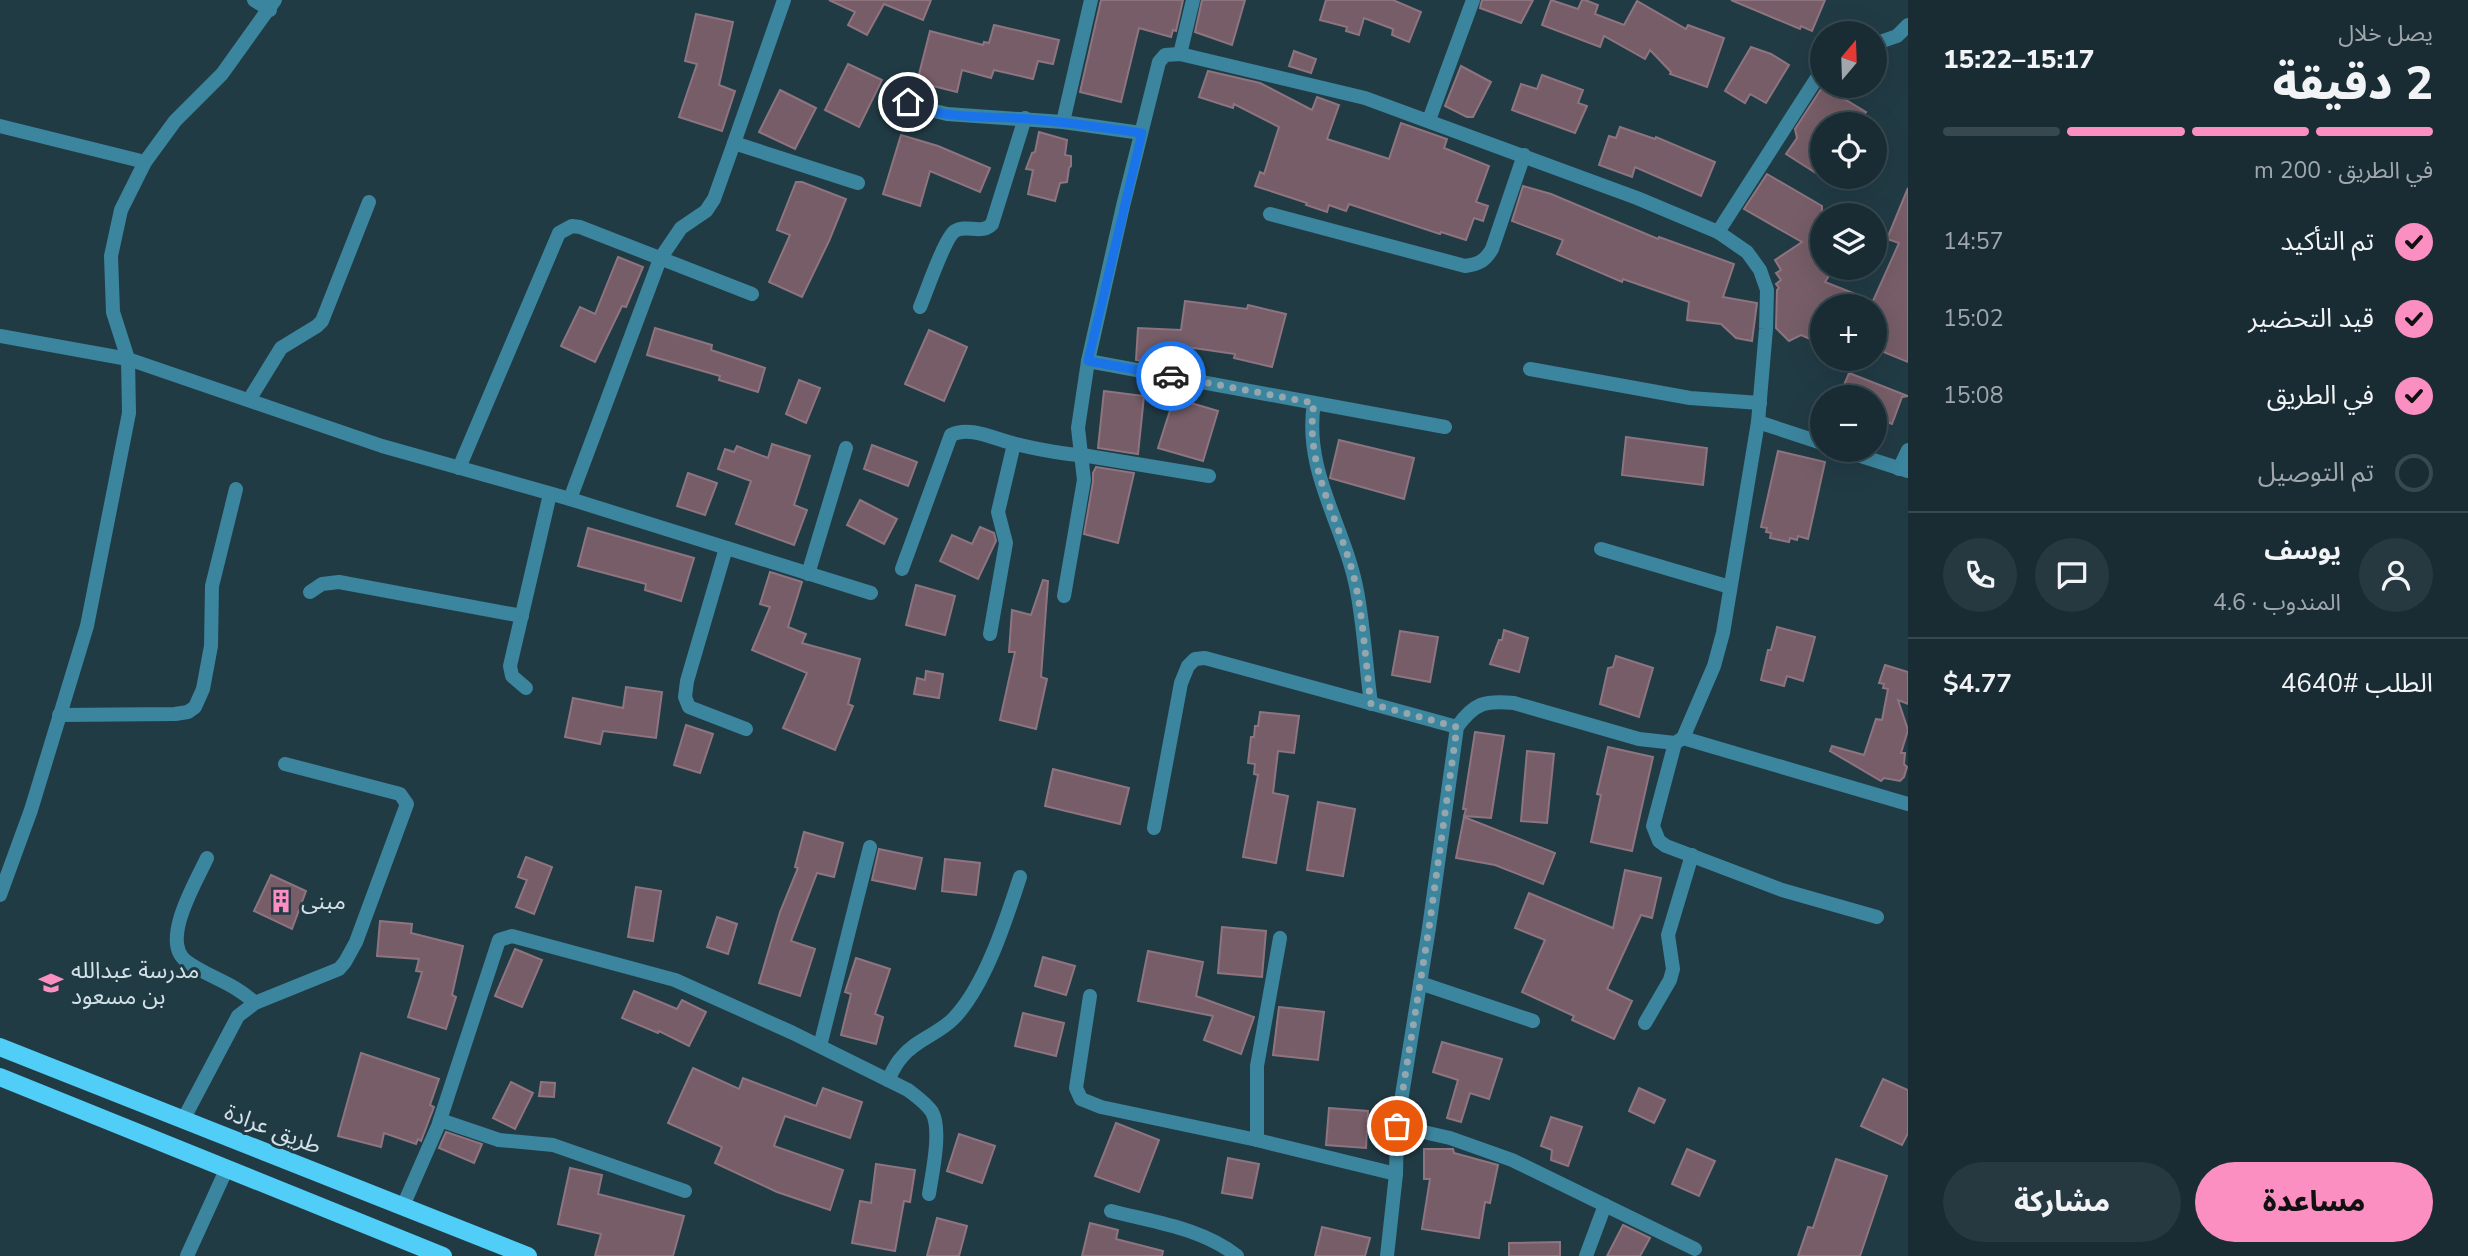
<!DOCTYPE html>
<html lang="ar">
<head>
<meta charset="utf-8">
<style>
  :root { --surface:#192c34; --page:#263840; --text:#f1f3f6; --muted:#9fa7ac; --line:#37484f; --accent:#fc8fc2 }
  body { margin:0; font-family:"Nunito Sans","Noto Sans Arabic",sans-serif; background:var(--page); color:var(--text); direction:rtl; height:100vh; display:flex; flex-direction:column; font-size:26px; white-space:nowrap }
  * { box-sizing:border-box; margin:0 }
  p { font-size:23px; color:var(--muted) }
  .icon { flex:none; width:38px; height:38px; fill:none; stroke:currentColor; stroke-width:2; stroke-linecap:round; stroke-linejoin:round }
  .map { position:relative; flex:1; overflow:hidden; direction:ltr }
  .drawer { display:flex; flex-direction:column; background:var(--surface); width:560px }
  .drawer>* { flex:none }
  .needle { width:46px; rotate:19deg }
  .buttons { position:absolute; left:1810px; top:21px; display:grid; gap:14px }
  .buttons a { display:grid; place-items:center; width:77px; height:77px; border-radius:50%; background:var(--surface); box-shadow:0 7px 28px #0002,0 0 0 2px var(--line); font-size:35px }
  .pin { position:absolute; display:grid; place-items:center; width:60px; height:60px; color:#fff; margin:-30px; border:4px solid #fff; border-radius:50%; box-shadow:0 2px 7px #0007 }
  .courier { position:absolute; display:grid; place-items:center; width:70px; height:70px; margin:-35px; border:5px solid #1a73e8; border-radius:50%; background:#fff; color:#222; box-shadow:0 2px 9px #0007 }
  .headline em { font-style:normal; font-weight:800 }
  .headline div { display:flex; flex-direction:column-reverse }
  .headline { display:flex; align-items:center; justify-content:space-between; height:119px; padding:0 35px }
  h1 { font-size:46px; font-weight:800; line-height:52px }
  .bar { display:grid; grid-template-columns:repeat(4,1fr); gap:10px 7px; align-content:center; height:84px; padding:0 35px }
  .bar i { height:9px; border-radius:5px; background:var(--line) }
  .bar .current { background:var(--accent) }
  .bar p { grid-column:span 4 }
  .line { display:flex; align-items:center; gap:18px; padding:0 35px; border-top:2px solid var(--line) }
  .line div { flex:1 }
  .round { display:grid; place-items:center; flex:none; width:74px; height:74px; border-radius:37px; background:var(--page) }
  ol { padding:0 35px; list-style:none }
  li { display:flex; align-items:center; gap:21px; height:77px }
  li p { margin-inline-start:auto }
  li .icon { padding:7px; border-radius:50%; background:var(--accent); color:#111; stroke-width:4 }
  li:last-child { color:var(--muted) }
  li i { width:38px; height:38px; border:4px solid var(--line); border-radius:50% }
  .action { display:flex; gap:14px; margin-top:auto; padding:14px 35px }
  .action a { flex:1; height:80px; border-radius:42px; background:var(--accent); color:#111; font-size:28px; font-weight:800; line-height:80px; text-align:center }
  .action a+a { background:var(--page); color:var(--text) }
  main { display:flex; flex:1; min-height:0 }
  .map>svg:first-child { display:block }
  .building { fill:#765d67; stroke:#8e747f; stroke-width:2 }
  .lines { fill:none; stroke-linecap:round; stroke-linejoin:round }
  .minor { stroke:#3c859e; stroke-width:14 }
  .primary { stroke:#51cef7; stroke-width:18 }
  .done { stroke:#94a7ae; stroke-width:7; stroke-dasharray:0 12.6 }
  .route { stroke:#1a73e8; stroke-width:9 }
  .labels { text-anchor:middle; dominant-baseline:central; stroke-width:6; stroke-linejoin:round; paint-order:stroke }
  .poi-label { font-size:23px; fill:#d2e1e7; stroke:#213b45; text-anchor:start }
  .street-label { font-size:23px; fill:#d2e1e7; stroke:#213b45 }
</style>
</head>
<body>
<main>
<section class="drawer">
<div class="headline"><div><h1>2 دقيقة</h1><p>يصل خلال</p></div><em>15:17–15:22</em></div>
<div class="bar"><i class="current"></i><i class="current"></i><i class="current"></i><i></i><p>في الطريق · 200 m</p></div>
<ol>
<li><svg class="icon" aria-label="check" viewBox="0 0 24 24"><path d="M5 12l5 5 9-10"/></svg>تم التأكيد<p>14:57</p></li>
<li><svg class="icon" aria-label="check" viewBox="0 0 24 24"><path d="M5 12l5 5 9-10"/></svg>قيد التحضير<p>15:02</p></li>
<li><svg class="icon" aria-label="check" viewBox="0 0 24 24"><path d="M5 12l5 5 9-10"/></svg>في الطريق<p>15:08</p></li>
<li><i></i>تم التوصيل</li>
</ol>
<div class="line" style="height:126px"><a class="round"><svg class="icon" aria-label="person" viewBox="0 0 24 24"><circle cx="12" cy="8" r="4"/><path d="M4 21q1-7 8-7t8 7"/></svg></a><div><b>يوسف</b><p>المندوب · 4.6</p></div><a class="round"><svg class="icon" aria-label="chat" viewBox="0 0 24 24"><path d="M4 5h16v11H9l-5 4z"/></svg></a><a class="round"><svg class="icon" aria-label="phone" viewBox="0 0 24 24"><path d="M5 4h4l2 5-3 2q2 4 5 5l2-3 5 2v4C11 20 4 13 5 4z"/></svg></a></div>
<div class="line" style="height:91px"><div>الطلب #4640</div><b>$4.77</b></div>
<div class="action"><a>مساعدة</a><a>مشاركة</a></div>
</section>
<div class="map">
<svg width="1908" height="1256" viewBox="0 0 1908 1256">
  <rect width="100%" height="100%" fill="#213b45"/>
  <g class="building">
    <path d="M829,0H931L923,20L884,4L867,35L848,25L855,12Z"/>
    <path d="M1101,0H1183L1176,31L1173,30L1171,37L1139,28L1121,102L1080,92Z"/>
    <path d="M1202,0H1245L1232,45L1195,32Z"/>
    <path d="M1326,0H1393L1421,12L1409,42L1392,35L1393,29L1364,18L1359,35L1346,31L1347,27L1320,20Z"/>
    <path d="M1482,0H1533L1521,23L1480,8Z"/>
    <path d="M1551,0L1578,9L1582,0H1585L1598,5L1595,14L1624,25L1637,1L1686,29L1688,25L1724,38L1707,87L1670,74L1671,72L1650,50L1645,59L1604,36L1600,47L1542,25Z"/>
    <path d="M1731,0H1825L1812,31L1801,26L1800,29Z"/>
    <path d="M696,14L733,22L719,85L735,91L722,131L679,117L697,64L685,61Z"/>
    <path d="M994,25L1059,40L1053,64L1038,61L1033,79L994,70L991,78L962,70L957,92L917,82L930,31L983,45L984,42L989,43Z"/>
    <path d="M1751,47L1771,54L1789,65L1766,103L1750,94L1745,103L1725,91Z"/>
    <path d="M1294,51L1316,59L1311,73L1289,66Z"/>
    <path d="M848,64L882,80L859,127L825,110Z"/>
    <path d="M1461,66L1491,82L1473,117H1467L1445,106Z"/>
    <path d="M1208,71L1260,83L1312,110L1317,97L1339,105L1327,139L1380,156L1389,159L1401,123L1447,139L1444,148L1489,166L1476,202L1488,206L1483,221L1474,218L1466,240L1441,232L1440,234L1349,204L1346,211L1329,205L1327,212L1306,205L1307,203L1255,186L1260,172L1264,174L1279,127L1234,104L1233,108L1199,97Z"/>
    <path d="M1542,75L1583,90L1578,103L1587,106L1575,133L1512,110L1521,84L1537,89Z"/>
    <path d="M1823,86L1866,112L1858,124H1822V177L1786,154L1797,138L1795,129Z"/>
    <path d="M780,90L816,108L795,149L759,132Z"/>
    <path d="M1620,127L1655,139L1656,137L1715,162L1701,196L1635,167L1632,177L1599,165L1609,136L1616,138Z"/>
    <path d="M1039,132L1067,140L1065,155L1071,156V166L1069,168L1067,182L1060,183L1055,201L1028,194L1033,170L1026,169L1032,153L1035,152Z"/>
    <path d="M901,135L938,146L990,168L980,192L930,171L920,206L883,194Z"/>
    <path d="M1767,174L1822,206V268H1834L1825,282L1873,301L1899,243L1887,239L1908,188V362L1874,348V306H1822V312L1810,339L1801,335L1789,341L1776,328L1777,290L1779,288L1776,284L1781,280L1776,273L1781,270L1775,260L1802,242L1744,209Z"/>
    <path d="M796,182H802L846,199L829,241L802,297L769,282L790,235L777,230Z"/>
    <path d="M1523,186L1551,194L1658,239L1659,237L1734,264L1723,297L1757,303L1752,341L1736,338L1721,324L1687,320L1689,302L1623,279L1622,282L1557,254L1563,240L1512,221Z"/>
    <path d="M618,257L643,267L626,307L622,306L595,362L561,346L580,307L595,314Z"/>
    <path d="M1185,301L1247,309L1248,305L1286,314L1272,367L1234,358L1235,354L1166,344L1165,365L1136,360L1138,328L1181,330Z"/>
    <path d="M655,328L712,345L711,350L765,368L758,392L719,380L720,376L647,355Z"/>
    <path d="M929,330L967,347L944,401L905,384Z"/>
    <path d="M1849,373L1908,396L1902,397L1892,424L1874,417V397H1839Z"/>
    <path d="M799,380L820,388L806,423L786,414Z"/>
    <path d="M1104,391L1144,396L1138,454L1098,448Z"/>
    <path d="M1174,398L1218,411L1203,461L1158,448Z"/>
    <path d="M1626,437L1707,448L1703,485L1622,475Z"/>
    <path d="M1339,440L1414,458L1404,499L1330,478Z"/>
    <path d="M772,444L810,456L794,505L807,510L794,545L736,524L751,481L718,469L725,449L734,452L737,446L768,458Z"/>
    <path d="M872,445L917,462L908,486L864,469Z"/>
    <path d="M1778,451L1825,462L1808,539L1798,536L1797,540L1790,538L1789,542L1770,538L1771,533L1766,532L1767,528L1761,527Z"/>
    <path d="M1096,467L1134,473L1118,543L1084,534L1093,482V473Z"/>
    <path d="M688,473L717,483L705,515L677,506Z"/>
    <path d="M860,500L897,519L884,544L847,525Z"/>
    <path d="M980,527L994,533L996,541L978,579L940,561L952,535L972,544Z"/>
    <path d="M588,528L694,558L681,601L645,590L646,584L578,566Z"/>
    <path d="M770,572L802,582L788,627L806,634L802,643L860,659L848,704L853,706L835,750L783,728L807,673L752,650L770,607L760,604Z"/>
    <path d="M1043,580L1048,581L1041,677L1047,679L1036,729L1000,720L1015,652H1009L1012,610L1031,615Z"/>
    <path d="M916,585L955,596L945,635L906,625Z"/>
    <path d="M1777,627L1815,637L1803,681L1787,676L1784,686L1761,680L1768,650H1771Z"/>
    <path d="M1504,630L1528,638L1519,672L1490,664L1499,640H1502Z"/>
    <path d="M1400,631L1438,637L1430,682L1392,675Z"/>
    <path d="M1616,656L1653,668L1639,717L1600,704L1608,668L1613,667Z"/>
    <path d="M1885,665L1908,672V704L1898,700L1908,730L1901,753H1905L1904,764L1907,767L1904,777L1900,781L1884,778L1881,781L1830,751L1832,746L1864,755L1876,719L1882,720L1888,689L1883,688L1884,684L1879,683Z"/>
    <path d="M926,671L943,674L939,698L914,694L917,678L925,680Z"/>
    <path d="M626,687L662,692L656,738L603,731L600,744L565,737L573,698L623,708Z"/>
    <path d="M1260,712L1299,716L1294,753L1278,751L1273,793L1288,796L1276,863L1243,857L1258,775L1254,774L1255,764L1248,763L1251,737H1254L1255,726H1258Z"/>
    <path d="M686,725L713,734L700,773L674,765Z"/>
    <path d="M1475,732L1504,736L1491,818L1464,816L1466,809H1463Z"/>
    <path d="M1608,747L1653,757L1632,851L1591,842L1601,795L1597,794Z"/>
    <path d="M1527,751L1554,754L1547,823L1521,821Z"/>
    <path d="M1053,769L1129,788L1120,824L1045,806Z"/>
    <path d="M1318,802L1355,809L1343,876L1307,870Z"/>
    <path d="M1464,817L1555,853L1543,884L1495,865L1456,858Z"/>
    <path d="M804,832L843,843L834,877L817,873L791,941L815,949L800,996L759,983L780,912L798,868L795,867Z"/>
    <path d="M879,849L922,858L915,889L872,880Z"/>
    <path d="M526,857L552,867L534,914L516,907L527,880L518,877Z"/>
    <path d="M945,859L980,863L976,895L942,891Z"/>
    <path d="M1625,870L1661,878L1652,918L1641,915L1607,989L1632,1001L1614,1039L1572,1020L1574,1016L1522,992L1545,940L1515,928L1529,893L1613,928Z"/>
    <path d="M271,875L306,891L292,929L254,911Z"/>
    <path d="M636,887L661,891L653,941L628,937Z"/>
    <path d="M717,917L737,924L728,954L707,947Z"/>
    <path d="M380,921L412,924L411,933L463,946L452,995L456,997L446,1029L408,1017L422,972L416,971L419,959L377,956Z"/>
    <path d="M1222,927L1266,931L1262,977L1218,973Z"/>
    <path d="M515,949L542,960L522,1007L495,996Z"/>
    <path d="M1148,951L1203,962L1196,996L1254,1017L1241,1054L1204,1040L1213,1016L1138,1001Z"/>
    <path d="M1043,957L1075,966L1066,995L1035,986Z"/>
    <path d="M856,958L890,969L875,1014L883,1017L876,1044L841,1035L851,994L845,992Z"/>
    <path d="M634,991L677,1009L682,1000L706,1012L689,1046L659,1031L658,1033L622,1018Z"/>
    <path d="M1279,1007L1324,1012L1318,1060L1273,1055Z"/>
    <path d="M1023,1013L1064,1023L1056,1056L1015,1046Z"/>
    <path d="M1442,1042L1502,1059L1489,1099L1470,1093L1461,1122L1447,1118L1458,1080L1433,1072Z"/>
    <path d="M361,1053L439,1079L430,1105L434,1107L421,1141L418,1139L416,1144L384,1133L381,1147L338,1136Z"/>
    <path d="M693,1068L739,1089L743,1078L816,1106L823,1088L862,1102L850,1138L785,1116L774,1146L843,1170L830,1210L777,1192L715,1163L722,1147L668,1123Z"/>
    <path d="M1883,1079L1908,1090V1133L1902,1145L1861,1126Z"/>
    <path d="M511,1082L533,1093L515,1129L493,1118Z"/>
    <path d="M541,1082L555,1083L554,1097L539,1096Z"/>
    <path d="M1639,1088L1665,1100L1654,1123L1629,1111Z"/>
    <path d="M1329,1108L1368,1111L1366,1148L1326,1145Z"/>
    <path d="M1551,1117L1582,1127L1568,1166L1551,1160L1552,1150L1541,1146Z"/>
    <path d="M1116,1123L1159,1140L1139,1192L1095,1176Z"/>
    <path d="M446,1132L482,1144L474,1163L439,1148Z"/>
    <path d="M959,1134L995,1146L982,1183L947,1171Z"/>
    <path d="M1424,1149H1453L1454,1153L1498,1165L1490,1203L1485,1202L1479,1238L1422,1229L1430,1179H1424Z"/>
    <path d="M1687,1149L1715,1161L1699,1196L1672,1184Z"/>
    <path d="M1228,1158L1259,1164L1252,1198L1222,1193Z"/>
    <path d="M1836,1159L1887,1176L1860,1256H1798L1808,1227L1813,1228Z"/>
    <path d="M876,1164L915,1170L910,1202L904,1201L895,1251L852,1243L860,1201L871,1203Z"/>
    <path d="M570,1168L602,1175L598,1194L684,1216L673,1256H595L601,1234L558,1224Z"/>
    <path d="M937,1218L967,1226L959,1256H927Z"/>
    <path d="M1090,1223L1118,1230L1116,1239L1163,1251L1162,1256H1082Z"/>
    <path d="M1623,1225L1650,1238L1640,1256H1607Z"/>
    <path d="M1322,1227L1370,1238L1365,1256H1315Z"/>
    <path d="M1560,1242V1256H1509V1243Z"/>
  </g>
  <g class="lines">
    <g class="minor">
      <path d="M254,0L270,10"/>
      <path d="M784,0L734,143L858,183"/>
      <path d="M1874,44L1897,36L1908,25"/>
      <path d="M1180,54L1193,0"/>
      <path d="M904,95L908,102L915,106L947,114L1063,122L1141,133"/>
      <path d="M1429,120L1473,0"/>
      <path d="M1063,122L1091,0"/>
      <path d="M0,126L145,162"/>
      <path d="M1270,214L1465,266C1479,264 1485,261 1492,249L1524,155"/>
      <path d="M1718,232L1822,70"/>
      <path d="M920,307C926,293 945,237 955,231C967,224 982,235 992,224L1025,118"/>
      <path d="M0,336L128,359L382,446L570,499L871,593"/>
      <path d="M1088,361L1445,427"/>
      <path d="M1530,369L1690,398L1760,403"/>
      <path d="M249,400L281,348L317,326L322,321L369,202"/>
      <path d="M1314,403C1303,472 1345,526 1357,591C1364,628 1366,667 1371,704"/>
      <path d="M1758,422L1822,443"/>
      <path d="M1842,450L1908,471"/>
      <path d="M459,468L559,233L572,226L580,227L752,294"/>
      <path d="M1899,469L1908,450"/>
      <path d="M570,499L660,259L681,228L706,211L714,199L734,143"/>
      <path d="M726,548L687,681L685,697L689,707L746,729"/>
      <path d="M1601,549L1730,587"/>
      <path d="M902,569L951,435C970,425 996,440 1016,444C1037,449 1060,454 1082,455L1209,476"/>
      <path d="M808,574L846,448"/>
      <path d="M310,592L322,584L339,582L522,616"/>
      <path d="M1064,596L1084,480L1078,428L1088,361L1123,206L1159,62L1165,55L1180,54L1365,98L1637,198L1718,232L1747,252L1760,270L1767,290L1766,329L1758,422L1723,633L1714,666L1683,738L1675,743L1639,739L1514,703C1485,700 1474,703 1457,727L1429,928L1397,1126L1396,1174L1387,1256"/>
      <path d="M990,634L1006,543L998,512L1014,444"/>
      <path d="M526,688L512,676L510,666L550,494"/>
      <path d="M59,715L175,714L188,712L195,707L203,689L211,646L212,586L236,489"/>
      <path d="M1683,738L1908,804"/>
      <path d="M1675,743L1653,826L1659,841L1666,846L1782,890L1877,917"/>
      <path d="M1154,828L1181,683L1188,666L1195,659L1205,658L1457,727"/>
      <path d="M207,858C196,882 160,941 186,961C209,978 233,982 255,1003"/>
      <path d="M0,895L31,810L87,626L129,413L128,359L113,312L111,256L121,210L145,162L175,121L222,74L275,0"/>
      <path d="M1420,983L1533,1021"/>
      <path d="M1090,996L1076,1088L1081,1099L1101,1107L1257,1140L1396,1174"/>
      <path d="M1645,1023L1670,980L1673,969L1668,935L1692,855"/>
      <path d="M820,1046L870,847"/>
      <path d="M888,1080C892,1072 896,1063 902,1057C915,1040 939,1034 954,1018C985,986 1006,920 1020,877"/>
      <path d="M183,1120L238,1016L255,1003L339,969L345,962L356,942L407,804L400,794L285,764"/>
      <path d="M440,1120L499,1140L553,1145L685,1191"/>
      <path d="M1397,1126L1450,1138L1512,1160L1695,1249"/>
      <path d="M1257,1140V1066L1280,938"/>
      <path d="M403,1206L438,1126L499,940L512,936L675,980L793,1033L908,1090C917,1097 926,1103 932,1112C942,1130 932,1174 929,1194"/>
      <path d="M1111,1211C1153,1222 1202,1228 1237,1256"/>
      <path d="M187,1256L227,1168"/>
      <path d="M1586,1256L1605,1205"/>
    </g>
    <g class="primary">
      <path d="M0,1047L528,1256"/>
      <path d="M0,1077L443,1256"/>
    </g>
  </g>
  <g class="lines">
    <path class="done" d="M1171,376L1314,403C1303,471 1345,527 1357,591C1364,628 1366,667 1371,704L1457,727L1429,928L1397,1126"/>
    <path class="route" d="M908,102C936,120 996,116 1030,119C1067,122 1104,128 1142,133L1088,361L1171,376"/>
  </g>
  <defs>
    <g id="building-bare" transform="scale(1.89)"><path d="M-4-6H4V6H1V3H-1V6H-4ZM-2.5-4.3h1.7v1.8h-1.7ZM.8-4.3h1.7v1.8H.8ZM-2.5-1h1.7V.8h-1.7ZM.8-1h1.7V.8H.8Z" fill="#fc8fc2" stroke="#213b45" stroke-width="2.5" paint-order="stroke"/></g>
    <g id="school-bare" transform="scale(1.89)"><path d="M0-5L7-2L0 1L-7-2ZM-4 1L0 2.5L4 1V4Q0 6-4 4Z" fill="#fc8fc2" stroke="#213b45" stroke-width="2.5" paint-order="stroke"/></g>
  </defs>
  <g fill-rule="evenodd">
    <use href="#building-bare" x="281" y="901"/>
    <use href="#school-bare" x="51" y="983"/>
  </g>
  <g class="labels">
    <g class="poi-label">
      <text x="301" y="901">مبنى</text>
      <text x="71" y="970">مدرسة عبدالله<tspan x="71" dy="26">بن مسعود</tspan></text>
    </g>
    <g class="street-label">
      <text transform="translate(273 1129) rotate(21)">طريق عرادة</text>
    </g>
  </g>
</svg>
<div class="buttons">
<a><svg class="needle" viewBox="-14 -14 28 28"><path d="M0-13l5 13h-10z" fill="#e53935"/><path d="M0 13l5-13h-10z" fill="#9fa7ac"/></svg></a>
<a><svg class="icon" aria-label="locate" viewBox="0 0 24 24"><circle cx="12" cy="12" r="6"/><path d="M12 2v4M12 18v4M2 12h4M18 12h4"/></svg></a>
<a><svg class="icon" aria-label="layers" viewBox="0 0 24 24"><path d="M12 4l9 5-9 5-9-5zM3 14l9 5 9-5"/></svg></a>
<a>+</a>
<a>−</a>
</div>
<div class="pin" style="left:1397px;top:1126px;background:#ea580c"><svg class="icon" aria-label="bag" viewBox="0 0 24 24"><path d="M5 8h14l-1 12H6zM9 8a3 3 0 0 1 6 0"/></svg></div>
<div class="pin" style="left:908px;top:102px;background:#1f2937"><svg class="icon" aria-label="home" viewBox="0 0 24 24"><path d="M3 11l9-7 9 7M6 9v11h12V9"/></svg></div>
<div class="courier" style="left:1171px;top:376px"><svg class="icon" aria-label="car" viewBox="0 0 24 24"><path d="M5 17H2v-5l4-1 3-4h7l3 4 3 1v5h-3M9 17h6M6 11h13"/><circle cx="7" cy="17" r="2"/><circle cx="17" cy="17" r="2"/></svg></div>
</div>
</main>
</body>
</html>
